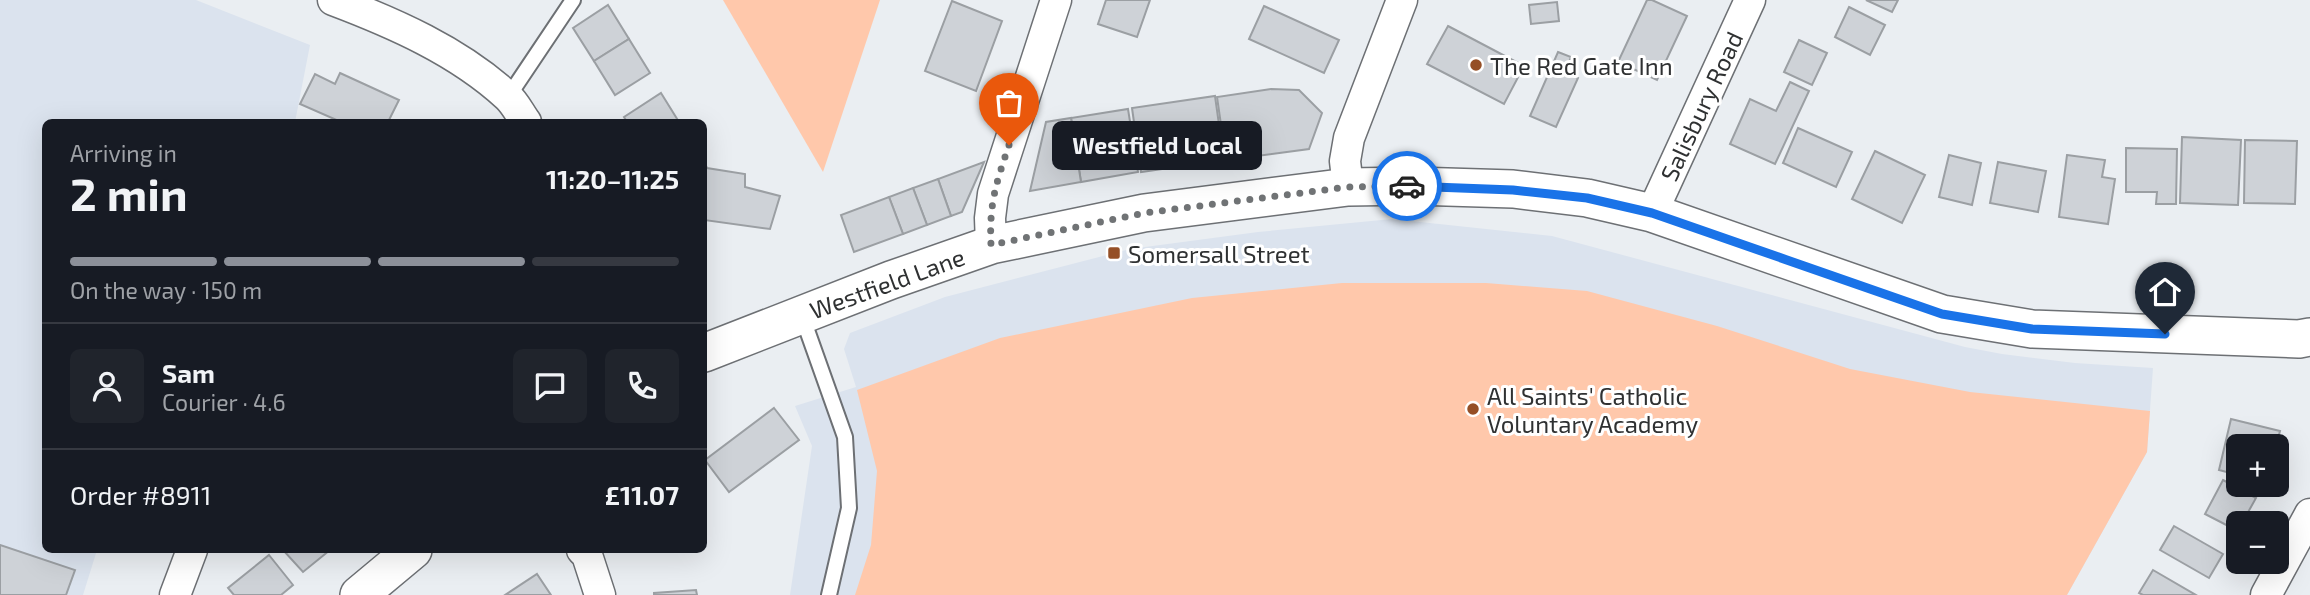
<!DOCTYPE html>
<html lang="en">
<head>
<meta charset="utf-8">
<style>
  :root { --surface:#171b24; --page:#20242c; --text:#f1f3f6; --muted:#9ea1a6; --line:#363941; --accent:#8c9099 }
  body { margin:0; font-family:"Exo 2",sans-serif; background:var(--page); color:var(--text); height:100vh; display:flex; flex-direction:column; font-size:26px; white-space:nowrap }
  * { box-sizing:border-box; margin:0 }
  p { font-size:23px; color:var(--muted) }
  .icon { flex:none; width:38px; height:38px; fill:none; stroke:currentColor; stroke-width:2; stroke-linecap:round; stroke-linejoin:round }
  .map { position:relative; flex:1; overflow:hidden }
  .drawer { position:absolute; left:42px; top:119px; width:665px; height:434px; display:flex; flex-direction:column; background:var(--surface); border-radius:10px; box-shadow:0 7px 28px #0002 }
  .drawer>* { flex:none }
  .buttons { position:absolute; left:2226px; top:434px; display:grid; gap:14px }
  .buttons a { display:grid; place-items:center; width:63px; height:63px; border-radius:10px; background:var(--surface); box-shadow:0 7px 28px #0002; font-size:35px }
  .pin { position:absolute; display:grid; place-items:center; width:60px; height:60px; color:#fff; margin:-72px -30px; border-radius:50% 50% 50% 0; rotate:-45deg; box-shadow:0 0 7px #0007 }
  .pin .icon { rotate:45deg }
  .courier { position:absolute; display:grid; place-items:center; width:70px; height:70px; margin:-35px; border:5px solid #1a73e8; border-radius:50%; background:#fff; color:#222; box-shadow:0 2px 9px #0007 }
  .bubble { position:absolute; height:49px; border-radius:10px; background:var(--surface); box-shadow:0 7px 28px #0002; font-size:23px; font-weight:700; line-height:49px; text-align:center }
  .summary em { font-style:normal; font-weight:700 }
  .summary div { display:flex; flex-direction:column-reverse }
  .summary { display:flex; align-items:center; justify-content:space-between; height:119px; padding:0 28px }
  h1 { font-size:46px; font-weight:700; line-height:52px }
  .bar { display:grid; grid-template-columns:repeat(4,1fr); gap:10px 7px; align-content:center; height:84px; padding:0 28px }
  .bar i { height:9px; border-radius:5px; background:var(--line) }
  .bar .current { background:var(--accent) }
  .bar p { grid-column:span 4 }
  .line { display:flex; align-items:center; gap:18px; padding:0 28px; border-top:2px solid var(--line) }
  .line div { flex:1 }
  .round { display:grid; place-items:center; flex:none; width:74px; height:74px; border-radius:10px; background:var(--page) }
  .map>svg:first-child { display:block }
  .built { fill:#dbe3ee }
  .green { fill:#ffc8ab }
  .building { fill:#ced2d7; stroke:#9b9fa3; stroke-width:2 }
  .lines { fill:none; stroke-linecap:round; stroke-linejoin:round }
  .service-casing { stroke:#6d7074; stroke-width:18 }
  .minor-casing { stroke:#6d7074; stroke-width:33 }
  .tertiary-casing { stroke:#6d7074; stroke-width:40 }
  .service { stroke:#fff; stroke-width:14 }
  .minor { stroke:#fff; stroke-width:30 }
  .tertiary { stroke:#fff; stroke-width:37 }
  .done { stroke:#707375; stroke-width:7; stroke-dasharray:0 12.6 }
  .route { stroke:#1a73e8; stroke-width:9 }
  .poi-dot { fill:#954f26; stroke:#fff; stroke-width:2.5 }
  .labels { text-anchor:middle; dominant-baseline:central; stroke-width:6; stroke-linejoin:round; paint-order:stroke }
  .poi-label { font-size:24px; fill:#2f3132; stroke:#fff; text-anchor:start }
  .street-label { font-size:24px; fill:#2f3132; stroke:#fff }
</style>
</head>
<body>
<div class="map">
<svg width="2310" height="595" viewBox="0 0 2310 595">
  <rect width="100%" height="100%" fill="#eaeef2"/>
  <g class="built">
    <path d="M0,0H196L310,45L295,122H46V550H97L83,595H0Z"/>
    <path d="M1392,219L1552,236L1965,347L2002,354L2075,363L2153,368L2147,452L2067,595H790L812,446L795,406L856,387L844,349L850,333L945,297L1130,249L1258,232Z"/>
  </g>
  <g class="green">
    <path d="M723,0H880L823,172Z"/>
    <path d="M1342,283H1486L1587,291L1717,326L1850,369L1970,392L2150,411L2147,452L2067,595H855L871,545L877,471L857,390L1000,338L1192,298Z"/>
  </g>
  <g class="building">
    <path d="M1106,0H1150L1137,37L1098,24Z"/>
    <path d="M1647,0H1652L1687,16L1657,80L1618,62Z"/>
    <path d="M1866,0H1898L1892,12Z"/>
    <path d="M952,1L1002,21L976,91L925,71Z"/>
    <path d="M1557,2L1559,21L1531,24L1529,5Z"/>
    <path d="M608,5L629,39L594,61L573,28Z"/>
    <path d="M1264,6L1339,40L1324,73L1249,39Z"/>
    <path d="M1849,7L1885,25L1870,55L1835,37Z"/>
    <path d="M1448,26L1524,66L1504,104L1427,64Z"/>
    <path d="M629,39L650,73L615,95L594,61Z"/>
    <path d="M1799,40L1827,53L1812,85L1784,72Z"/>
    <path d="M1558,52L1571,57L1565,72L1578,78L1556,127L1530,116Z"/>
    <path d="M340,73L399,100L388,122H341L300,104L315,74L335,84Z"/>
    <path d="M1790,82L1809,91L1775,164L1730,144L1750,99L1776,111Z"/>
    <path d="M1271,89L1299,90L1322,113L1309,149L1226,160L1217,97Z"/>
    <path d="M661,93L679,122H627L624,117Z"/>
    <path d="M1215,96L1224,160L1141,172L1132,108Z"/>
    <path d="M1128,109L1138,172L1081,182L1071,118Z"/>
    <path d="M1071,118L1081,182L1030,191L1046,122Z"/>
    <path d="M1798,128L1852,152L1836,187L1783,163Z"/>
    <path d="M2182,137L2241,140L2238,205L2180,203Z"/>
    <path d="M2245,140L2297,141L2295,204L2244,203Z"/>
    <path d="M2126,148L2177,149L2176,204H2156L2157,192H2126Z"/>
    <path d="M1875,151L1925,175L1902,223L1852,199Z"/>
    <path d="M1949,155L1981,163L1972,205L1939,197Z"/>
    <path d="M2067,155L2105,160L2102,177L2115,179L2108,224L2059,217Z"/>
    <path d="M704,162L707,168L745,174V187L780,196L770,229L704,220Z"/>
    <path d="M984,162L962,212L951,216L938,179Z"/>
    <path d="M1998,162L2046,171L2038,212L1990,203Z"/>
    <path d="M938,179L951,216L927,225L913,188Z"/>
    <path d="M913,188L927,225L903,234L889,197Z"/>
    <path d="M889,197L903,234L854,252L841,215Z"/>
    <path d="M774,408L799,440L729,492L705,460Z"/>
    <path d="M2231,419L2280,431L2276,446H2238V475L2219,470Z"/>
    <path d="M2223,480L2256,498L2242,523H2238V531L2205,514Z"/>
    <path d="M2174,526L2223,554L2209,578L2160,550Z"/>
    <path d="M0,545L75,570L66,595H0Z"/>
    <path d="M283,550H330L303,572Z"/>
    <path d="M269,555L293,585L281,595H234L228,588Z"/>
    <path d="M2153,570L2196,595H2143L2139,593Z"/>
    <path d="M537,574L551,595H505Z"/>
    <path d="M696,590L697,595H654V593Z"/>
  </g>
  <g class="lines">
    <g class="service-casing">
      <g id="service">
        <path d="M508,97L573,0"/>
        <path d="M802,316L845,437L849,508L829,595"/>
      </g>
    </g>
    <g class="minor-casing">
      <g id="minor">
        <path d="M333,0C394,23 458,51 507,96C515,103 520,114 526,122"/>
        <path d="M1348,187L1345,161L1349,138L1402,0"/>
        <path d="M1652,213L1750,0"/>
        <path d="M991,245L990,218L993,194L1056,0"/>
        <path d="M582,550L587,555L600,595"/>
        <path d="M175,595L192,550"/>
        <path d="M2266,595L2310,514"/>
      </g>
    </g>
    <g class="tertiary-casing">
      <g id="tertiary">
        <path d="M704,353L891,280L991,245L1144,213L1348,187L1414,186L1513,189L1587,198L1652,213L1942,314L2032,329L2299,339L2310,337"/>
        <path d="M359,595L413,550"/>
      </g>
    </g>
    <use href="#service" class="service"/>
    <use href="#minor" class="minor"/>
    <use href="#tertiary" class="tertiary"/>
  </g>
  <g class="lines">
    <path class="done" d="M1009,145C996,184 989,203 991,245L1144,213L1348,187L1407,186"/>
    <path class="route" d="M1407,186L1513,190L1587,198L1652,213L1942,314L2032,329L2165,334"/>
  </g>
  <g class="poi-dot">
    <circle cx="1476" cy="65" r="7"/>
    <rect x="1107" y="246" width="14" height="14" rx="3.5"/>
    <circle cx="1473" cy="409" r="7"/>
  </g>
  <g class="labels">
    <g class="poi-label">
      <text x="1490" y="65">The Red Gate Inn</text>
      <text x="1128" y="253">Somersall Street</text>
      <text x="1487" y="395">All Saints' Catholic<tspan x="1487" dy="28">Voluntary Academy</tspan></text>
    </g>
    <g class="street-label">
      <text transform="translate(1701 106) rotate(-65)">Salisbury Road</text>
      <text transform="translate(887 283) rotate(-20)">Westfield Lane</text>
    </g>
  </g>
</svg>
<div class="buttons">
<a>+</a>
<a>−</a>
</div>
<div class="pin" style="left:1009px;top:145px;background:#ea580c"><svg class="icon" aria-label="bag" viewBox="0 0 24 24"><path d="M5 8h14l-1 12H6zM9 8a3 3 0 0 1 6 0"/></svg></div>
<div class="pin" style="left:2165px;top:334px;background:#1f2937"><svg class="icon" aria-label="home" viewBox="0 0 24 24"><path d="M3 11l9-7 9 7M6 9v11h12V9"/></svg></div>
<div class="courier" style="left:1407px;top:186px"><svg class="icon" aria-label="car" viewBox="0 0 24 24"><path d="M5 17H2v-5l4-1 3-4h7l3 4 3 1v5h-3M9 17h6M6 11h13"/><circle cx="7" cy="17" r="2"/><circle cx="17" cy="17" r="2"/></svg></div>
<div class="bubble" style="left:1052px;top:121px;width:210px">Westfield Local</div>
<section class="drawer">
<div class="summary"><div><h1>2 min</h1><p>Arriving in</p></div><em>11:20–11:25</em></div>
<div class="bar"><i class="current"></i><i class="current"></i><i class="current"></i><i></i><p>On the way · 150 m</p></div>
<div class="line" style="height:126px"><a class="round"><svg class="icon" aria-label="person" viewBox="0 0 24 24"><circle cx="12" cy="8" r="4"/><path d="M4 21q1-7 8-7t8 7"/></svg></a><div><b>Sam</b><p>Courier · 4.6</p></div><a class="round"><svg class="icon" aria-label="chat" viewBox="0 0 24 24"><path d="M4 5h16v11H9l-5 4z"/></svg></a><a class="round"><svg class="icon" aria-label="phone" viewBox="0 0 24 24"><path d="M5 4h4l2 5-3 2q2 4 5 5l2-3 5 2v4C11 20 4 13 5 4z"/></svg></a></div>
<div class="line" style="height:91px"><div>Order #8911</div><b>£11.07</b></div>
</section>
</div>
</body>
</html>
